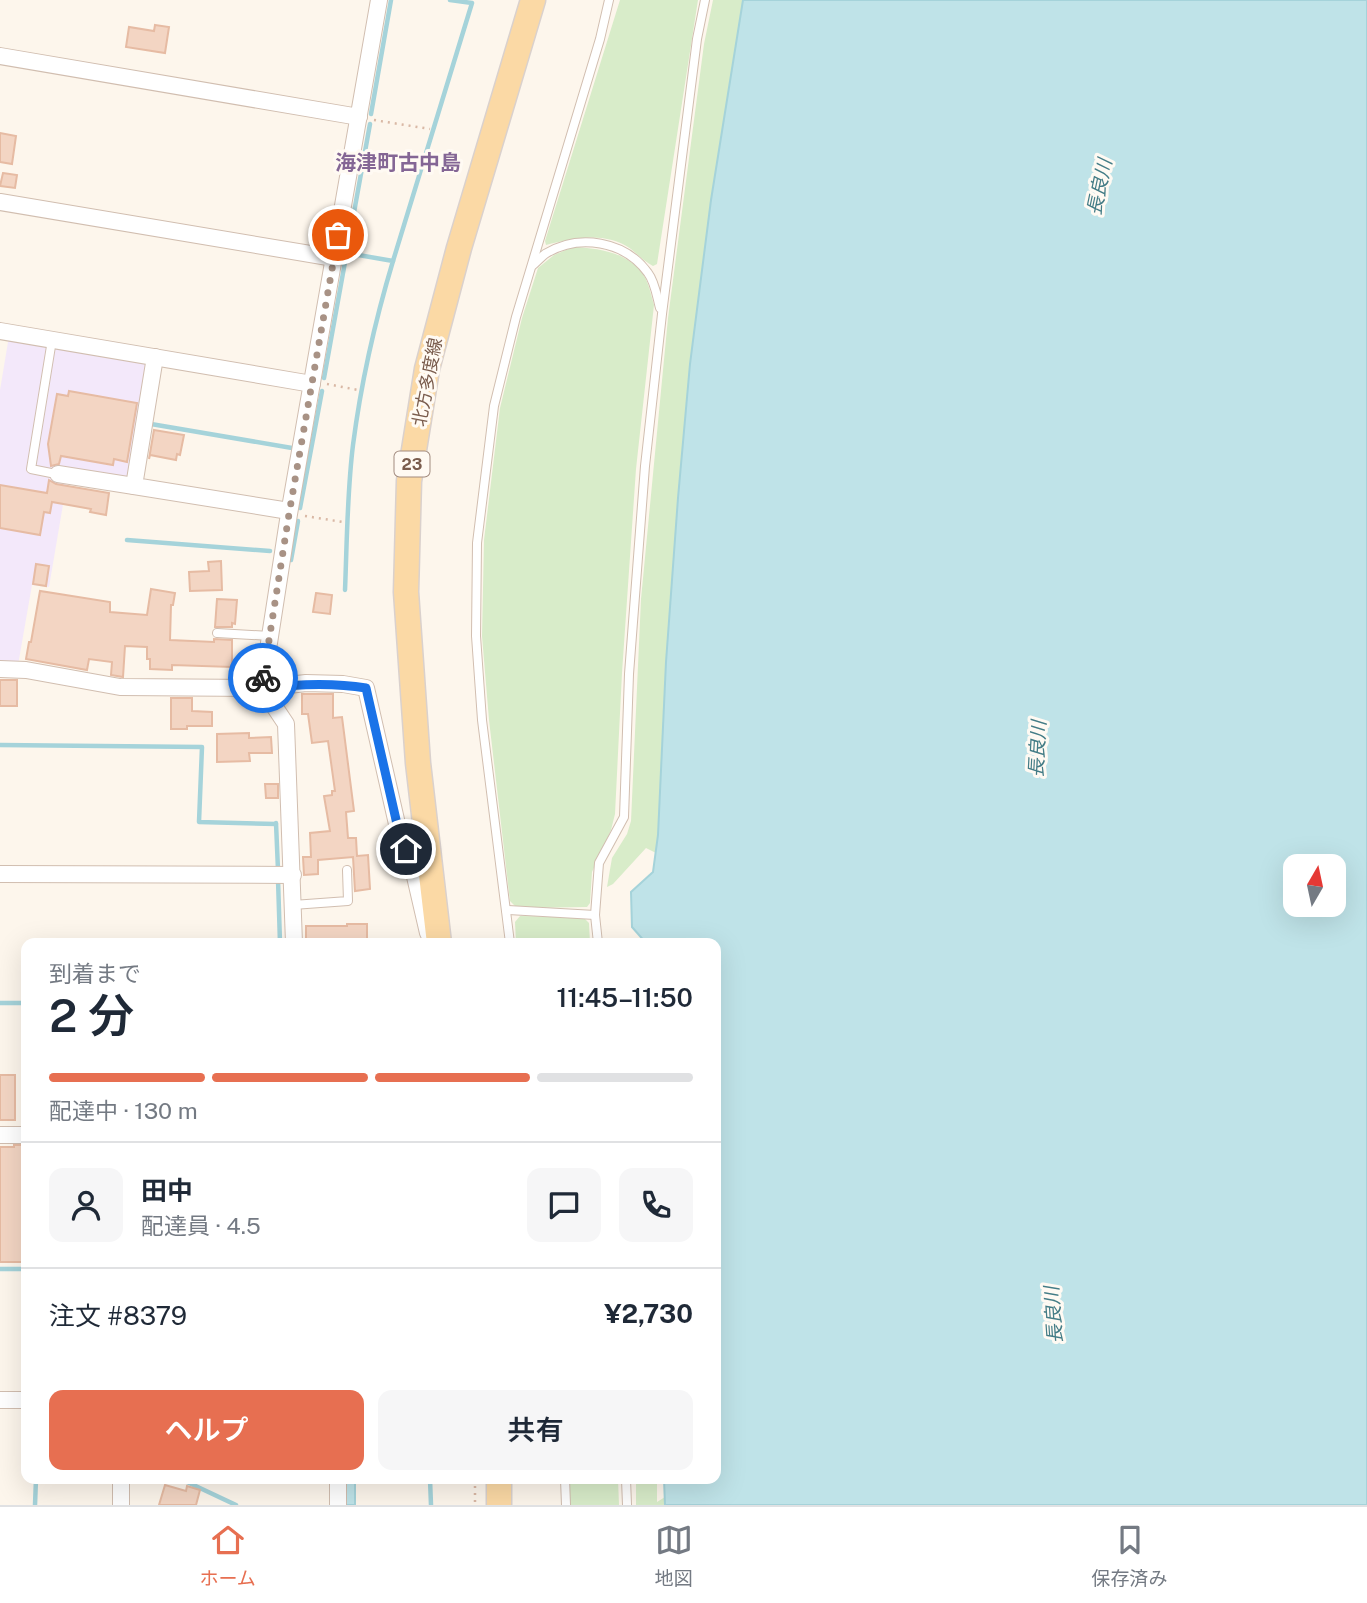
<!DOCTYPE html>
<html lang="ja">
<head>
<meta charset="utf-8">
<style>
  :root { --surface:#fff; --page:#f6f6f7; --text:#1f2937; --muted:#747a83; --line:#e0e1e3; --accent:#e76f51 }
  body { margin:0; font-family:"Public Sans","Noto Sans JP",sans-serif; background:var(--page); color:var(--text); height:100vh; display:flex; flex-direction:column; font-size:26px; white-space:nowrap }
  * { box-sizing:border-box; margin:0 }
  p { font-size:23px; color:var(--muted) }
  .icon { flex:none; width:38px; height:38px; fill:none; stroke:currentColor; stroke-width:2; stroke-linecap:round; stroke-linejoin:round }
  .map { position:relative; flex:1; overflow:hidden }
  .details { position:absolute; left:21px; top:938px; width:700px; height:546px; display:flex; flex-direction:column; background:var(--surface); border-radius:14px; box-shadow:0 7px 28px #0002 }
  .details>* { flex:none }
  .needle { width:46px; rotate:9deg }
  .fabs { position:absolute; left:1283px; top:854px; display:grid; gap:14px }
  .fabs a { display:grid; place-items:center; width:63px; height:63px; border-radius:14px; background:var(--surface); box-shadow:0 7px 28px #0002; font-size:35px }
  .pin { position:absolute; display:grid; place-items:center; width:60px; height:60px; color:#fff; margin:-30px; border:4px solid #fff; border-radius:50%; box-shadow:0 2px 7px #0007 }
  .courier { position:absolute; display:grid; place-items:center; width:70px; height:70px; margin:-35px; border:5px solid #1a73e8; border-radius:50%; background:#fff; color:#222; box-shadow:0 2px 9px #0007 }
  .overview em { font-style:normal; font-weight:600 }
  .overview div { display:flex; flex-direction:column-reverse }
  .overview { display:flex; align-items:center; justify-content:space-between; height:119px; padding:0 28px }
  h1 { font-size:46px; font-weight:600; line-height:52px }
  .bar { display:grid; grid-template-columns:repeat(4,1fr); gap:10px 7px; align-content:center; height:84px; padding:0 28px }
  .bar i { height:9px; border-radius:5px; background:var(--line) }
  .bar .active { background:var(--accent) }
  .bar p { grid-column:span 4 }
  .line { display:flex; align-items:center; gap:18px; padding:0 28px; border-top:2px solid var(--line) }
  .line div { flex:1 }
  .round { display:grid; place-items:center; flex:none; width:74px; height:74px; border-radius:14px; background:var(--page) }
  .action { display:flex; gap:14px; margin-top:auto; padding:14px 28px }
  .action a { flex:1; height:80px; border-radius:14px; background:var(--accent); color:#fff; font-size:28px; font-weight:600; line-height:80px; text-align:center }
  .action a+a { background:var(--page); color:var(--text) }
  .dock { display:flex; justify-content:space-around; align-items:center; height:98px; border-top:2px solid var(--line); background:var(--surface); font-size:19px; color:var(--muted) }
  .dock a { display:grid; justify-items:center; gap:4px }
  .dock .active { color:var(--accent) }
  .map>svg:first-child { display:block }
  .education { fill:#f3e8fa }
  .green { fill:#d8ecc9 }
  .water { fill:#bfe3e8; stroke:#a5d3da; stroke-width:2; fill-rule:evenodd }
  .lines { fill:none; stroke-linecap:round; stroke-linejoin:round }
  .stream { stroke:#a5d3da; stroke-width:4.5 }
  .building { fill:#f3d5c3; stroke:#e6bba3; stroke-width:2 }
  .service-casing { stroke:#d1beb0; stroke-width:10 }
  .minor-casing { stroke:#d1beb0; stroke-width:18 }
  .primary-casing { stroke:#dad1cd; stroke-width:27 }
  .path { stroke:#d9b8a5; stroke-width:2.5; stroke-dasharray:2 5; stroke-linecap:butt }
  .service { stroke:#fff; stroke-width:8 }
  .minor { stroke:#fff; stroke-width:16 }
  .primary { stroke:#fbd9a5; stroke-width:24 }
  .done { stroke:#a89285; stroke-width:7; stroke-dasharray:0 12.6 }
  .route { stroke:#1a73e8; stroke-width:9 }
  .labels { text-anchor:middle; dominant-baseline:central; stroke-width:6; stroke-linejoin:round; paint-order:stroke }
  .shield { fill:#fffaf3; stroke:#a28b7f; stroke-width:2 }
  .shield-label { font-size:16px; font-weight:bold; fill:#7a5c4d }
  .street-label { font-size:18px; fill:#7a5c4d; stroke:#fffaf3 }
  .water-label { font-size:19px; font-style:italic; fill:#437c86; stroke:#fffaf3 }
  .quarter-label { font-size:21px; font-weight:bold; fill:#846695; stroke:#fffaf3 }
</style>
</head>
<body>
<div class="map">
<svg width="1367" height="1505" viewBox="0 0 1367 1505">
  <rect width="100%" height="100%" fill="#fdf6ec"/>
  <path class="education" d="M9,336L145,359L150,365L130,476L124,480L67,481L49,587L32,585L18,665L0,664V390Z"/>
  <g class="green">
    <path d="M620,0H698L657,264L653,266C644,261 638,255 631,249C605,231 574,238 546,245L545,241Z"/>
    <path d="M713,0H743L711,200L658,835L656,853L646,848L613,884L607,887L612,858L627,834L631,821L641,599L668,318L704,44Z"/>
    <path d="M573,247C598,248 627,252 643,274C649,283 651,295 654,305L636,469L622,673L615,814L611,830L592,872L590,903L587,907L522,908L516,907L510,901L489,720L482,636L484,540L500,408L522,318L538,268L554,255Z"/>
    <path d="M520,916L583,917L589,923L590,943H516L515,922Z"/>
    <path d="M568,1479H618L619,1505H570Z"/>
    <path d="M636,1479H657V1502L665,1497V1505H636Z"/>
  </g>
  <g class="water">
    <path d="M743,0H1367V1505H665L664,1479H716V943H646L632,927L631,892L653,872L658,835L666,662L678,498L690,364L711,200ZM1295,866H1334V905H1295Z"/>
    <rect x="344" y="1479" width="11" height="26"/>
  </g>
  <g class="lines">
    <g class="stream">
      <path d="M371,114L391,0"/>
      <path d="M393,261L472,3L450,0"/>
      <path d="M324,378L370,124"/>
      <path d="M151,424L292,448"/>
      <path d="M300,508L322,391"/>
      <path d="M127,540L270,551"/>
      <path d="M291,560L298,521"/>
      <path d="M345,590C347,542 347,493 353,445C361,383 375,321 393,261L347,253"/>
      <path d="M0,745L202,747L199,822L276,824"/>
      <path d="M276,823L278,870"/>
      <path d="M278,879L280,943"/>
      <path d="M0,1003H26"/>
      <path d="M0,1269H26"/>
      <path d="M177,1479L185,1481L236,1505"/>
      <path d="M430,1479L431,1505"/>
      <path d="M35,1505L36,1479"/>
    </g>
  </g>
  <g class="building">
    <path d="M155,25L169,27L165,53L126,47L129,27L154,31Z"/>
    <path d="M0,133L16,136L12,164L0,162Z"/>
    <path d="M3,173L17,175L15,188L0,186Z"/>
    <path d="M69,391L137,403L127,462L114,459L113,465L61,456L59,464L51,466L48,444L57,394L68,396Z"/>
    <path d="M154,430L184,435L180,455L177,454L176,460L150,455L149,459Z"/>
    <path d="M49,480L56,484L109,493L106,515L90,512L91,509L80,507L52,502L50,513L44,512L40,535L0,528V485L47,493Z"/>
    <path d="M221,561L222,590L190,591L189,572L209,571L208,562Z"/>
    <path d="M36,564L49,566L46,586L33,584Z"/>
    <path d="M151,589L175,593L173,605H171L170,640L214,642V639L232,640V667L172,665V670L150,669V659H147V647L125,646L123,677L111,675L112,662L89,659L87,670L26,659L29,642H31L40,591L110,602V612L147,615Z"/>
    <path d="M316,593L332,595L330,614L313,612Z"/>
    <path d="M217,599L237,600L235,624L232,623V627H215Z"/>
    <rect x="0" y="680" width="17" height="26"/>
    <path d="M302,694H333V718L342,717L354,811L346,812L348,838H356L357,856L368,855L370,889L355,891L353,857L318,860V874L304,875L303,857H311L310,833L330,831L324,796L332,795V791H335L328,741L312,743L308,714H302Z"/>
    <path d="M171,698H192V711L212,712V726H187V729H171Z"/>
    <path d="M249,733V738L271,737L272,753H249L250,761L217,762V734Z"/>
    <path d="M265,784H278V798H266Z"/>
    <path d="M347,924H367V943H306V926H347Z"/>
    <rect x="0" y="1075" width="15" height="45"/>
    <path d="M14,1145H26V1262H0V1147H14Z"/>
    <path d="M165,1485L186,1491L187,1486L200,1490L196,1505H159Z"/>
  </g>
  <g class="lines">
    <g class="service-casing">
      <g id="service">
        <path d="M533,265C537,262 541,257 545,254C579,233 625,241 648,273C655,282 657,297 660,308"/>
        <path d="M51,473L31,469L52,340"/>
        <path d="M217,633L270,636"/>
        <path d="M293,905L348,901L347,870"/>
        <path d="M506,910L595,915"/>
        <path d="M510,943L482,720L476,636L477,543L494,406L516,317L600,39L609,0"/>
        <path d="M598,943L595,915L599,863L624,817L629,674L645,466L662,314L697,39L705,0"/>
        <path d="M565,1479L566,1505"/>
        <path d="M626,1479L627,1505"/>
      </g>
    </g>
    <g class="minor-casing">
      <g id="minor">
        <path d="M0,56L359,117"/>
        <path d="M0,202L334,258"/>
        <path d="M0,331L312,384"/>
        <path d="M155,357L134,486L289,511"/>
        <path d="M58,474L134,486"/>
        <path d="M0,669L26,670L120,687L262,688L306,683L343,684L366,688L397,824L413,868L428,933"/>
        <path d="M0,874L293,875"/>
        <path d="M294,943L286,724L262,688L289,514L379,0"/>
        <path d="M0,1135H26"/>
        <path d="M0,1400H26"/>
        <path d="M121,1479V1505"/>
        <path d="M338,1505V1479"/>
      </g>
    </g>
    <g class="primary-casing">
      <g id="primary">
        <path d="M439,943L418,763L406,592L409,481L427,369L459,248L533,0"/>
        <path d="M499,1479V1505"/>
      </g>
    </g>
    <g class="path">
      <path d="M374,120L430,129"/>
      <path d="M327,384L358,390"/>
      <path d="M305,516L343,522"/>
      <path d="M475,1479V1505"/>
    </g>
    <use href="#service" class="service"/>
    <use href="#minor" class="minor"/>
    <use href="#primary" class="primary"/>
  </g>
  <g class="lines">
    <path class="done" d="M263,678L289,514L338,235"/>
    <path class="route" d="M263,678L262,688C297,684 331,682 366,688L397,824L406,849"/>
  </g>
  <g class="labels">
    <rect class="shield" x="394.5" y="451.5" width="35" height="25" rx="5"/>
    <g class="shield-label">
      <text x="412" y="464">23</text>
    </g>
    <g class="street-label">
      <text transform="translate(427 382) rotate(-79)">北方多度線</text>
    </g>
    <g class="water-label">
      <text transform="translate(1099 187) rotate(-78)">長良川</text>
      <text transform="translate(1037 749) rotate(-87)">長良川</text>
      <text transform="translate(1053 1315) rotate(-94)">長良川</text>
    </g>
    <g class="quarter-label">
      <text x="398" y="162">海津町古中島</text>
    </g>
  </g>
</svg>
<div class="fabs">
<a><svg class="needle" viewBox="-14 -14 28 28"><path d="M0-13l5 13h-10z" fill="#e53935"/><path d="M0 13l5-13h-10z" fill="#747a83"/></svg></a>
</div>
<div class="pin" style="left:338px;top:235px;background:#ea580c"><svg class="icon" aria-label="bag" viewBox="0 0 24 24"><path d="M5 8h14l-1 12H6zM9 8a3 3 0 0 1 6 0"/></svg></div>
<div class="pin" style="left:406px;top:849px;background:#1f2937"><svg class="icon" aria-label="home" viewBox="0 0 24 24"><path d="M3 11l9-7 9 7M6 9v11h12V9"/></svg></div>
<div class="courier" style="left:263px;top:678px"><svg class="icon" aria-label="bike" viewBox="0 0 24 24"><circle cx="6" cy="16" r="4"/><circle cx="18" cy="16" r="4"/><path d="M6 16l4-8h5l3 8M10 8l3 8H6M13 5h3"/></svg></div>
<section class="details">
<div class="overview"><div><h1>2 分</h1><p>到着まで</p></div><em>11:45–11:50</em></div>
<div class="bar"><i class="active"></i><i class="active"></i><i class="active"></i><i></i><p>配達中 · 130 m</p></div>
<div class="line" style="height:126px"><a class="round"><svg class="icon" aria-label="person" viewBox="0 0 24 24"><circle cx="12" cy="8" r="4"/><path d="M4 21q1-7 8-7t8 7"/></svg></a><div><b>田中</b><p>配達員 · 4.5</p></div><a class="round"><svg class="icon" aria-label="chat" viewBox="0 0 24 24"><path d="M4 5h16v11H9l-5 4z"/></svg></a><a class="round"><svg class="icon" aria-label="phone" viewBox="0 0 24 24"><path d="M5 4h4l2 5-3 2q2 4 5 5l2-3 5 2v4C11 20 4 13 5 4z"/></svg></a></div>
<div class="line" style="height:91px"><div>注文 #8379</div><b>¥2,730</b></div>
<div class="action"><a>ヘルプ</a><a>共有</a></div>
</section>
</div>
<nav class="dock">
<a class="active"><svg class="icon" aria-label="home" viewBox="0 0 24 24"><path d="M3 11l9-7 9 7M6 9v11h12V9"/></svg>ホーム</a>
<a><svg class="icon" aria-label="map" viewBox="0 0 24 24"><path d="M3 6l6-2 6 2 6-2v14l-6 2-6-2-6 2zM9 4v14M15 6v14"/></svg>地図</a>
<a><svg class="icon" aria-label="saved" viewBox="0 0 24 24"><path d="M7 4h10v16l-5-4-5 4z"/></svg>保存済み</a>
</nav>
</body>
</html>
